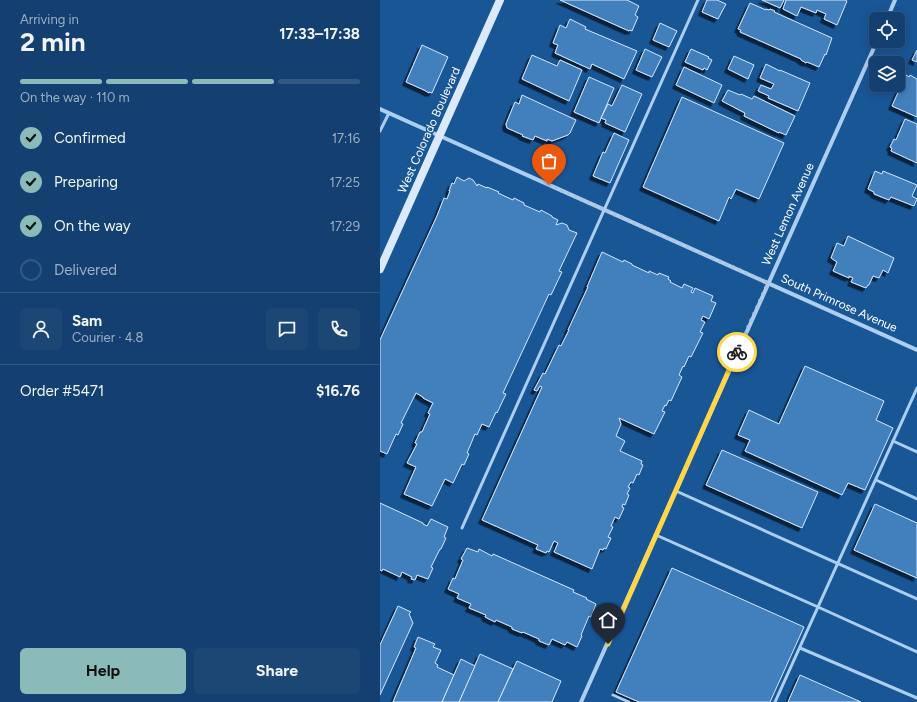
<!DOCTYPE html>
<html lang="en">
<head>
<meta charset="utf-8">
<style>
  :root { --surface:#134070; --page:#1c4775; --text:#f1f3f6; --muted:#9dafc3; --line:#325983; --accent:#8bbbb9 }
  body { margin:0; font-family:Figtree,sans-serif; background:var(--page); color:var(--text); height:100vh; display:flex; flex-direction:column; font-size:15px; white-space:nowrap }
  * { box-sizing:border-box; margin:0 }
  p { font-size:13px; color:var(--muted) }
  .icon { flex:none; width:22px; height:22px; fill:none; stroke:currentColor; stroke-width:2; stroke-linecap:round; stroke-linejoin:round }
  .map { position:relative; flex:1; overflow:hidden }
  .panel { display:flex; flex-direction:column; background:var(--surface); width:380px }
  .panel>* { flex:none }
  .tools { position:absolute; left:489px; top:12px; display:grid; gap:8px }
  .tools a { display:grid; place-items:center; width:36px; height:36px; border-radius:6px; background:var(--surface); box-shadow:0 2px 10px #0003,0 0 0 1px var(--line); font-size:20px }
  .pin { position:absolute; display:grid; place-items:center; width:34px; height:34px; color:#fff; margin:-41px -17px; border-radius:50% 50% 50% 0; rotate:-45deg; box-shadow:0 0 4px #0007 }
  .pin .icon { rotate:45deg }
  .courier { position:absolute; display:grid; place-items:center; width:40px; height:40px; margin:-20px; border:3px solid #ffd54a; border-radius:50%; background:#fff; color:#222; box-shadow:0 1px 5px #0007 }
  .headline em { font-style:normal; font-weight:700 }
  .headline div { display:flex; flex-direction:column-reverse }
  .headline { display:flex; align-items:center; justify-content:space-between; height:68px; padding:0 20px }
  h1 { font-size:26px; font-weight:700; line-height:30px }
  .bar { display:grid; grid-template-columns:repeat(4,1fr); gap:6px 4px; align-content:center; height:48px; padding:0 20px }
  .bar i { height:5px; border-radius:3px; background:var(--line) }
  .bar .active { background:var(--accent) }
  .bar p { grid-column:span 4 }
  .line { display:flex; align-items:center; gap:10px; padding:0 20px; border-top:1px solid var(--line) }
  .line div { flex:1 }
  .round { display:grid; place-items:center; flex:none; width:42px; height:42px; border-radius:6px; background:var(--page) }
  ol { padding:0 20px; list-style:none }
  li { display:flex; align-items:center; gap:12px; height:44px }
  li p { margin-inline-start:auto }
  li .icon { padding:4px; border-radius:50%; background:var(--accent); color:#111; stroke-width:4 }
  li:last-child { color:var(--muted) }
  li i { width:22px; height:22px; border:2px solid var(--line); border-radius:50% }
  .primary-button { display:flex; gap:8px; margin-top:auto; padding:8px 20px }
  .primary-button a { flex:1; height:46px; border-radius:6px; background:var(--accent); color:#111; font-size:16px; font-weight:700; line-height:46px; text-align:center }
  .primary-button a+a { background:var(--page); color:var(--text) }
  main { display:flex; flex:1; min-height:0 }
  .map>svg:first-child { display:block }
  .building { fill:#427fbd; stroke:#d3e7fb; filter:url(#shadow) }
  .lines { fill:none; stroke-linecap:round; stroke-linejoin:round }
  .lane { stroke:#accef0; stroke-width:3 }
  .street { stroke:#accef0; stroke-width:4 }
  .secondary { stroke:#daeafb; stroke-width:8 }
  .done { stroke:#aec4da; stroke-width:4; stroke-dasharray:0 7.2 }
  .route { stroke:#ffd54a; stroke-width:5 }
  .labels { text-anchor:middle; dominant-baseline:central; stroke-width:3; stroke-linejoin:round; paint-order:stroke }
  .street-label { font-size:12px; fill:#fff; stroke:#195696 }
</style>
</head>
<body>
<main>
<section class="panel">
<div class="headline"><div><h1>2 min</h1><p>Arriving in</p></div><em>17:33–17:38</em></div>
<div class="bar"><i class="active"></i><i class="active"></i><i class="active"></i><i></i><p>On the way · 110 m</p></div>
<ol>
<li><svg class="icon" aria-label="check" viewBox="0 0 24 24"><path d="M5 12l5 5 9-10"/></svg>Confirmed<p>17:16</p></li>
<li><svg class="icon" aria-label="check" viewBox="0 0 24 24"><path d="M5 12l5 5 9-10"/></svg>Preparing<p>17:25</p></li>
<li><svg class="icon" aria-label="check" viewBox="0 0 24 24"><path d="M5 12l5 5 9-10"/></svg>On the way<p>17:29</p></li>
<li><i></i>Delivered</li>
</ol>
<div class="line" style="height:72px"><a class="round"><svg class="icon" aria-label="person" viewBox="0 0 24 24"><circle cx="12" cy="8" r="4"/><path d="M4 21q1-7 8-7t8 7"/></svg></a><div><b>Sam</b><p>Courier · 4.8</p></div><a class="round"><svg class="icon" aria-label="chat" viewBox="0 0 24 24"><path d="M4 5h16v11H9l-5 4z"/></svg></a><a class="round"><svg class="icon" aria-label="phone" viewBox="0 0 24 24"><path d="M5 4h4l2 5-3 2q2 4 5 5l2-3 5 2v4C11 20 4 13 5 4z"/></svg></a></div>
<div class="line" style="height:52px"><div>Order #5471</div><b>$16.76</b></div>
<div class="primary-button"><a>Help</a><a>Share</a></div>
</section>
<div class="map">
<svg width="537" height="702" viewBox="0 0 537 702">
  <defs>
    <filter id="shadow"><feDropShadow dx="-3.5" dy="3.5" stdDeviation="0" flood-color="#0009"/></filter>
  </defs>
  <rect width="100%" height="100%" fill="#195696"/>
  <g class="building">
    <path d="M180,0H247L259,6L255,15L258,17L252,31L250,30L249,31Z"/>
    <path d="M327,0H337L346,4L338,19L322,12Z"/>
    <path d="M382,0H404L400,8Z"/>
    <path d="M406,0H465L467,1L457,25L444,19L446,14L437,10L436,13L421,7L417,16L403,9Z"/>
    <path d="M370,3L386,10V9L389,10L390,9L395,11L394,12L452,38L446,55L445,54L439,67L427,62L426,63L421,60V59L360,32L361,30L358,29Z"/>
    <path d="M190,19L206,27L205,29L257,51L244,79L212,64L210,69L175,53L178,45L173,43L180,25L186,28Z"/>
    <path d="M280,23L297,31L289,47L273,40Z"/>
    <path d="M42,45L68,57L52,93L49,92V93L44,90L26,82Z"/>
    <path d="M265,49L282,57L272,77L256,70Z"/>
    <path d="M311,49L329,57L328,58L332,60L327,70L324,68L323,70L305,62Z"/>
    <path d="M537,50V62L532,60Z"/>
    <path d="M152,55L177,66L180,60L202,70L189,101L142,79Z"/>
    <path d="M354,56L374,65L368,79L348,69Z"/>
    <path d="M386,64L400,71V70L430,83L418,111L388,98L389,96L378,91L381,85L391,89L394,84L380,78Z"/>
    <path d="M304,67L342,85L334,103L296,85Z"/>
    <path d="M526,75L529,77L530,75L537,79V117L512,106Z"/>
    <path d="M209,77L234,88L219,123L194,112Z"/>
    <path d="M242,85L262,94L245,132L225,123L226,120L221,118L228,104L232,106Z"/>
    <path d="M348,90L360,95L361,94L372,99L374,96L415,116L406,135L399,132V133L364,116L365,113L342,101Z"/>
    <path d="M142,95L196,120L190,133L188,135L172,141L167,139V141L155,136L153,140L142,136L143,135L127,128L126,124L135,102L139,104Z"/>
    <path d="M302,97L404,143L379,199L356,189L351,199L349,197L339,221L263,187Z"/>
    <path d="M525,119L537,124V163L511,151L512,148L510,147L514,139L516,140Z"/>
    <path d="M234,133L249,140L230,183L213,176L223,152L225,153Z"/>
    <path d="M495,171L502,174L503,171L537,185L532,196L537,199L534,206L511,197L509,200L494,194V192L488,189Z"/>
    <path d="M77,177L84,181L89,178L93,180L97,186L98,184L107,188V187L119,192L118,193L133,200L134,198L144,203V205L160,212L161,210L172,216V217L178,220L176,225L182,223L187,225L189,230L197,233L179,271L182,272L171,295L169,294L123,393L126,394L117,413L116,412L109,427L102,424L97,435L95,434L87,453L89,454L84,465L82,464L73,483L65,479L52,506L24,494L36,467L27,463L37,444L35,443L40,432H42L50,414L48,413L53,403L43,398V397L36,393L21,423L23,424L18,435L16,434L7,454L0,451V340L57,216L64,198L67,199L70,191H69L72,183L74,184Z"/>
    <path d="M468,236L514,258L508,273L503,270L499,278L493,276L489,285H488L486,288L471,282L473,278L469,276V278L453,271L457,262L451,258L457,243L464,246Z"/>
    <path d="M222,252L243,262L244,260L252,264V265L269,273V271L278,275L279,273L289,277L288,279L291,281L290,282L302,288L304,284L313,288L311,292L313,293L315,288L333,296L331,301L336,303L329,319L323,316L321,320L325,322L320,332L323,333L311,357L309,356L304,367L303,366L299,375L302,377L291,401L289,400L286,406L285,405L282,411L285,412L274,434L239,418L241,424L236,436L245,441L240,451L262,461L261,464L263,465L259,475L257,474L253,483L251,482L248,487L250,488L247,494L249,495L245,505L243,504L242,507L244,508L239,519L235,517L231,526L233,527L228,537L231,538L226,549L224,548L223,550L220,549L212,569L174,552L178,543L174,541L169,552L167,551L166,553L156,549L158,545L102,520L162,387L160,386L157,391L154,390L163,373L165,374L179,345L181,346L189,330H188L208,287H207Z"/>
    <path d="M425,366L504,401L496,420L513,428L485,490L468,483L462,495L365,451L370,440L358,435L369,410L399,424Z"/>
    <path d="M342,450L438,492L422,528L326,485Z"/>
    <path d="M0,503L43,523V524L47,526L51,519L68,527L64,537L66,538L61,549H60L51,567L53,568L48,579L37,575L35,580L31,579L32,577L22,572L20,577L3,569L2,571L0,570Z"/>
    <path d="M495,504L537,523V578L474,550Z"/>
    <path d="M87,548L98,552L99,549L112,556L113,554L194,590L193,592L207,598L206,599L216,604L211,617L209,616L201,635L202,636L197,647L187,642L185,645L172,639L169,645L159,641V639L143,632L142,633L132,629V627L116,620L115,622L105,617L106,615L89,608L91,604L77,598L79,594L68,589L73,578L75,579L83,560L81,559Z"/>
    <path d="M292,568L424,627L390,702H259L236,692Z"/>
    <path d="M18,606L31,612L29,614L33,623L0,695V645Z"/>
    <path d="M38,637L55,644L53,647L61,650L55,663L58,665L57,667L74,675L62,702H13L36,648L34,647Z"/>
    <path d="M100,654L133,669L118,702H79Z"/>
    <path d="M81,659L95,666L79,702H62Z"/>
    <path d="M137,661L181,681L172,702H118Z"/>
    <path d="M420,675L481,702H408Z"/>
  </g>
  <g class="lines">
    <g class="lane">
      <path d="M0,131L9,113"/>
      <path d="M513,441L537,452"/>
      <path d="M496,480L537,499"/>
      <path d="M296,491L537,599"/>
      <path d="M82,528L318,0"/>
      <path d="M276,535L438,607L537,652"/>
      <path d="M420,648L537,698"/>
      <path d="M233,695L249,702"/>
      <path d="M395,702L537,388"/>
    </g>
    <g class="street">
      <path d="M507,19L515,0"/>
      <path d="M0,109L537,350"/>
      <path d="M201,702L497,41"/>
    </g>
    <path class="secondary" d="M0,269L120,0"/>
  </g>
  <g class="lines">
    <path class="done" d="M169,185L388,283L357,352"/>
    <path class="route" d="M228,644L357,352"/>
  </g>
  <g class="labels">
    <g class="street-label">
      <text transform="translate(49 130) rotate(-66)">West Colorado Boulevard</text>
      <text transform="translate(408 214) rotate(-66)">West Lemon Avenue</text>
      <text transform="translate(459 303) rotate(24)">South Primrose Avenue</text>
    </g>
  </g>
</svg>
<div class="tools">
<a><svg class="icon" aria-label="locate" viewBox="0 0 24 24"><circle cx="12" cy="12" r="6"/><path d="M12 2v4M12 18v4M2 12h4M18 12h4"/></svg></a>
<a><svg class="icon" aria-label="layers" viewBox="0 0 24 24"><path d="M12 4l9 5-9 5-9-5zM3 14l9 5 9-5"/></svg></a>
</div>
<div class="pin" style="left:169px;top:185px;background:#ea580c"><svg class="icon" aria-label="bag" viewBox="0 0 24 24"><path d="M5 8h14l-1 12H6zM9 8a3 3 0 0 1 6 0"/></svg></div>
<div class="pin" style="left:228px;top:644px;background:#1f2937"><svg class="icon" aria-label="home" viewBox="0 0 24 24"><path d="M3 11l9-7 9 7M6 9v11h12V9"/></svg></div>
<div class="courier" style="left:357px;top:352px"><svg class="icon" aria-label="bike" viewBox="0 0 24 24"><circle cx="6" cy="16" r="4"/><circle cx="18" cy="16" r="4"/><path d="M6 16l4-8h5l3 8M10 8l3 8H6M13 5h3"/></svg></div>
</div>
</main>
</body>
</html>
